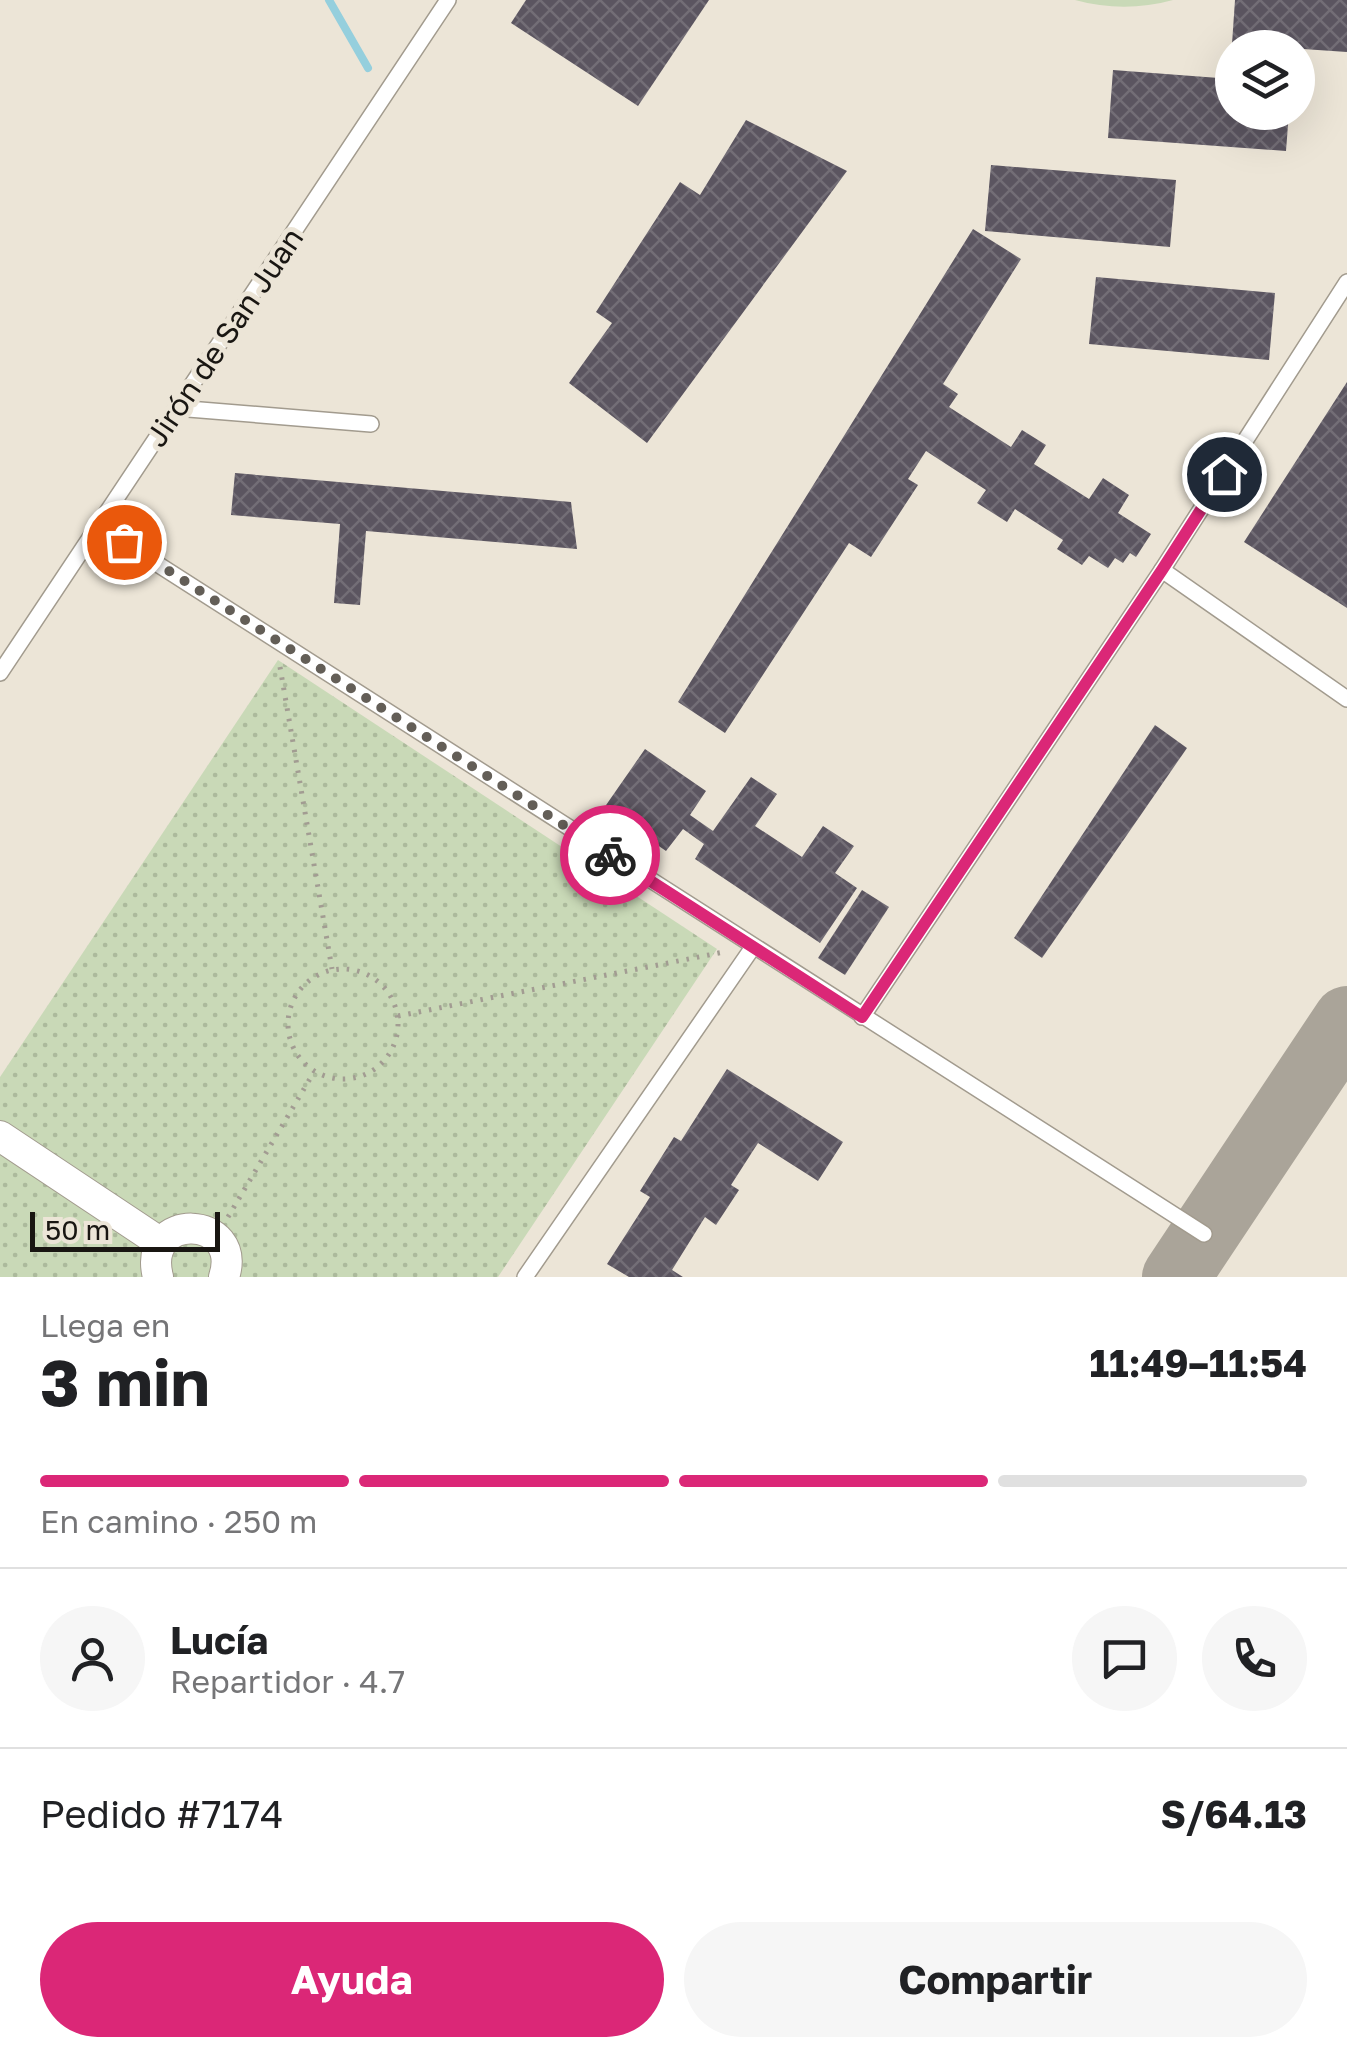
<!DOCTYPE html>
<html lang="es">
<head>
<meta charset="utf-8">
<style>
  :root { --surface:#fff; --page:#f6f6f6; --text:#202124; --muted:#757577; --line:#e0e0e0; --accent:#db2777 }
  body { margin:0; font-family:"Golos Text",sans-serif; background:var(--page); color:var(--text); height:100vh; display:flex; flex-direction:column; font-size:38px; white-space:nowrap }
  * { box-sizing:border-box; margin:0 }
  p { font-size:32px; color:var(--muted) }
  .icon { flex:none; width:55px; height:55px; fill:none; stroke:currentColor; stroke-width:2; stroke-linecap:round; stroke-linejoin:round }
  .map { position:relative; height:1277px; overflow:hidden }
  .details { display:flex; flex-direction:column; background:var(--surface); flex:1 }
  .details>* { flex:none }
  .fabs { position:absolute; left:1215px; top:30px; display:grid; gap:20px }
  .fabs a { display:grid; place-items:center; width:100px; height:100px; border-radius:50%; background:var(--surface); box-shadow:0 10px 40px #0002; font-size:50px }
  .scale { position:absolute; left:30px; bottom:25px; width:190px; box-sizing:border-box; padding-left:10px; border:5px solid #191612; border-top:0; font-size:28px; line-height:35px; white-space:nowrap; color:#191612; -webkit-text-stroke:8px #ece5d7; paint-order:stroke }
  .pin { position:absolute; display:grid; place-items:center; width:85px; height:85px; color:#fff; margin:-42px; border:5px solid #fff; border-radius:50%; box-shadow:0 2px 10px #0007 }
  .courier { position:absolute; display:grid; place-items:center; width:100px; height:100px; margin:-50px; border:8px solid #db2777; border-radius:50%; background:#fff; color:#222; box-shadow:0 2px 12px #0007 }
  .summary em { font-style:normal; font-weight:700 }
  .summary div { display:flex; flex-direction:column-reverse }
  .summary { display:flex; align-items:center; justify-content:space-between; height:170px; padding:0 40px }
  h1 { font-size:65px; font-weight:700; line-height:75px }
  .bar { display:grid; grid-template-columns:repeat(4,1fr); gap:15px 10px; align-content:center; height:120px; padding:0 40px }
  .bar i { height:12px; border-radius:8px; background:var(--line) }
  .bar .on { background:var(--accent) }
  .bar p { grid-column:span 4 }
  .line { display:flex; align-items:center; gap:25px; padding:0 40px; border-top:2px solid var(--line) }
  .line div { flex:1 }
  .round { display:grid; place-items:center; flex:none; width:105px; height:105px; border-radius:52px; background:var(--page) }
  .button { display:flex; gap:20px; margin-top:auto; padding:20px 40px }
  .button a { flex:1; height:115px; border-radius:60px; background:var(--accent); color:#fff; font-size:40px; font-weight:700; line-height:115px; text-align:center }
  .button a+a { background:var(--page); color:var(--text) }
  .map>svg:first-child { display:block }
  .green { fill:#c9d9b7 }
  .park { fill:url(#park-dots) }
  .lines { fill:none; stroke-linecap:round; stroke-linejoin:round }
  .stream { stroke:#95cfdd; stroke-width:8 }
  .taxiway { stroke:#aaa499; stroke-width:68 }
  .building { fill:url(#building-cross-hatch) }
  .lane-casing { stroke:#a29b8e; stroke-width:18 }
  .street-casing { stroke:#a29b8e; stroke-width:32 }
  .path { stroke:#a29c92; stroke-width:5; stroke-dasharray:2.5 8; stroke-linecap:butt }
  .lane { stroke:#fff; stroke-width:15 }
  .street { stroke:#fff; stroke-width:30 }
  .done { stroke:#635e57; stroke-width:10; stroke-dasharray:0 18 }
  .route { stroke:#db2777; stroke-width:12 }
  .labels { text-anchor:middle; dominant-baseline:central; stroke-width:10; stroke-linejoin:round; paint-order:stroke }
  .street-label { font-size:30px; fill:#191612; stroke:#ece5d7 }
</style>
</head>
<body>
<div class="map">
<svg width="1347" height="1277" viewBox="0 0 1347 1277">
  <defs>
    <pattern id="park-dots" width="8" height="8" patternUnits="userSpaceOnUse" patternTransform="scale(2.5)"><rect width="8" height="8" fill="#c9d9b7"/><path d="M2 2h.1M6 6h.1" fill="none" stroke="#acba9c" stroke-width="1.8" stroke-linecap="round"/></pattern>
    <pattern id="building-cross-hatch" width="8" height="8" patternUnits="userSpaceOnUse" patternTransform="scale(2.5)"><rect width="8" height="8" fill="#5b5560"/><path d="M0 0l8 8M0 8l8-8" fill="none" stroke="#736e76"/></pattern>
  </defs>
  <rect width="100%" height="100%" fill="#ece5d7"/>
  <path class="green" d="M1075,0H1173C1140,9 1108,9 1075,0Z"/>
  <path class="park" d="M278,660L717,949L498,1277H0V1077Z"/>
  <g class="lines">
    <path class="stream" d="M329,0L368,68"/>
    <path class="taxiway" d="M1176,1277L1347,1020"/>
  </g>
  <g class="building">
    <path d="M526,0H709L638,106L511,23Z"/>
    <path d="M1235,0H1347V52L1232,44Z"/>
    <path d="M1113,70L1232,79V112H1289L1286,151L1108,138Z"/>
    <path d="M746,120L847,171L647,443L569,383L612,323L596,312L680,182L700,195Z"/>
    <path d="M991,165L1176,180L1170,247L985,231Z"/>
    <path d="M973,229L1021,259L943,384L958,394L949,407L1011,447L1022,430L1046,445L1034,464L1089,499L1103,478L1129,495L1118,513L1151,534L1136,557L1130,553L1123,563L1115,558L1108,568L1089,556L1082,565L1057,549L1063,540L1015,509L1007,522L977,503L986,490L926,451L908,479L918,485L871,557L849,543L725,733L678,702Z"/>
    <path d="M1096,277L1275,293L1269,360L1089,344Z"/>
    <path d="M1347,382V608L1244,542Z"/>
    <path d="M235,473L571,502L577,549L366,531L360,605L334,603L340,524L231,515Z"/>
    <path d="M1155,725L1187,748L1042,958L1014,938Z"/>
    <path d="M645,749L706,791L690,815L713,831L751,777L777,794L755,826L802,857L823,826L854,846L835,873L857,888L820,943L695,859L704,844L683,829L666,851L604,808Z"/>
    <path d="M862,890L889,907L845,975L818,958Z"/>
    <path d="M727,1069L843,1142L818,1181L758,1143L731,1185L739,1190L716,1225L705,1217L672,1270L683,1277H629L607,1264L650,1197L640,1191L674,1137L681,1141Z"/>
  </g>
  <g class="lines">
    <g class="lane-casing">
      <g id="lane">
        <path d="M176,408L371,424"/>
        <path d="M98,526L1204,1234"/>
        <path d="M1162,570L1347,699"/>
        <path d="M0,673L448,0"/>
        <path d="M862,1017L1162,570L1347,282"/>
        <path d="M525,1277L753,947"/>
      </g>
    </g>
    <g class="street-casing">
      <g id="street">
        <path d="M0,1136L161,1243"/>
        <path d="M158,1277C141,1210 244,1215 224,1277"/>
      </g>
    </g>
    <g class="path">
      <path d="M280,667L332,969"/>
      <circle cx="343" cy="1024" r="55"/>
      <path d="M398,1016L724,952"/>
      <path d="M228,1217L314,1072"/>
    </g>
    <use href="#lane" class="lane"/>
    <use href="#street" class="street"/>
  </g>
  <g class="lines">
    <path class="done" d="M124,542L610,855"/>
    <path class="route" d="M610,855L862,1017L1162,570L1224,474"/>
  </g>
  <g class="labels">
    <g class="street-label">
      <text transform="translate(224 337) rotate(-56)">Jirón de San Juan</text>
    </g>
  </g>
</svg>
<div class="fabs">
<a><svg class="icon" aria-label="layers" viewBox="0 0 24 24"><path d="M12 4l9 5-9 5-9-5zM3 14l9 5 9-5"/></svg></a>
</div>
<div class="scale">50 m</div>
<div class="pin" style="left:124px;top:542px;background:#ea580c"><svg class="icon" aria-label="bag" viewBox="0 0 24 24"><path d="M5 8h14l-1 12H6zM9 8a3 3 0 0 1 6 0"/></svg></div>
<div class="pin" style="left:1224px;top:474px;background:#1f2937"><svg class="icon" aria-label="home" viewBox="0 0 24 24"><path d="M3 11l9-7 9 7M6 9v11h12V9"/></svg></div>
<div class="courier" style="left:610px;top:855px"><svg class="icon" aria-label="bike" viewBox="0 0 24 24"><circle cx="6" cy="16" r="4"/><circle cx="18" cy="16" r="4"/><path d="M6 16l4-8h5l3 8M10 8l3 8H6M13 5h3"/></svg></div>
</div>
<section class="details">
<div class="summary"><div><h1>3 min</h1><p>Llega en</p></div><em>11:49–11:54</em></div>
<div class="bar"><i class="on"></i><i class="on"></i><i class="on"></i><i></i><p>En camino · 250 m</p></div>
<div class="line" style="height:180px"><a class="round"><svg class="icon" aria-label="person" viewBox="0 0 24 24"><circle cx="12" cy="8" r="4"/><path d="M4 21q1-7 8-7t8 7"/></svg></a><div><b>Lucía</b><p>Repartidor · 4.7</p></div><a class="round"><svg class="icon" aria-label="chat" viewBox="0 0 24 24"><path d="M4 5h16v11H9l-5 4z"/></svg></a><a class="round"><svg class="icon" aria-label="phone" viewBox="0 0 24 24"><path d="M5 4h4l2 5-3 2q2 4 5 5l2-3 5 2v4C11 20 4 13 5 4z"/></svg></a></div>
<div class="line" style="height:130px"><div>Pedido #7174</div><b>S/64.13</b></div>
<div class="button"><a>Ayuda</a><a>Compartir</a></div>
</section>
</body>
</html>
